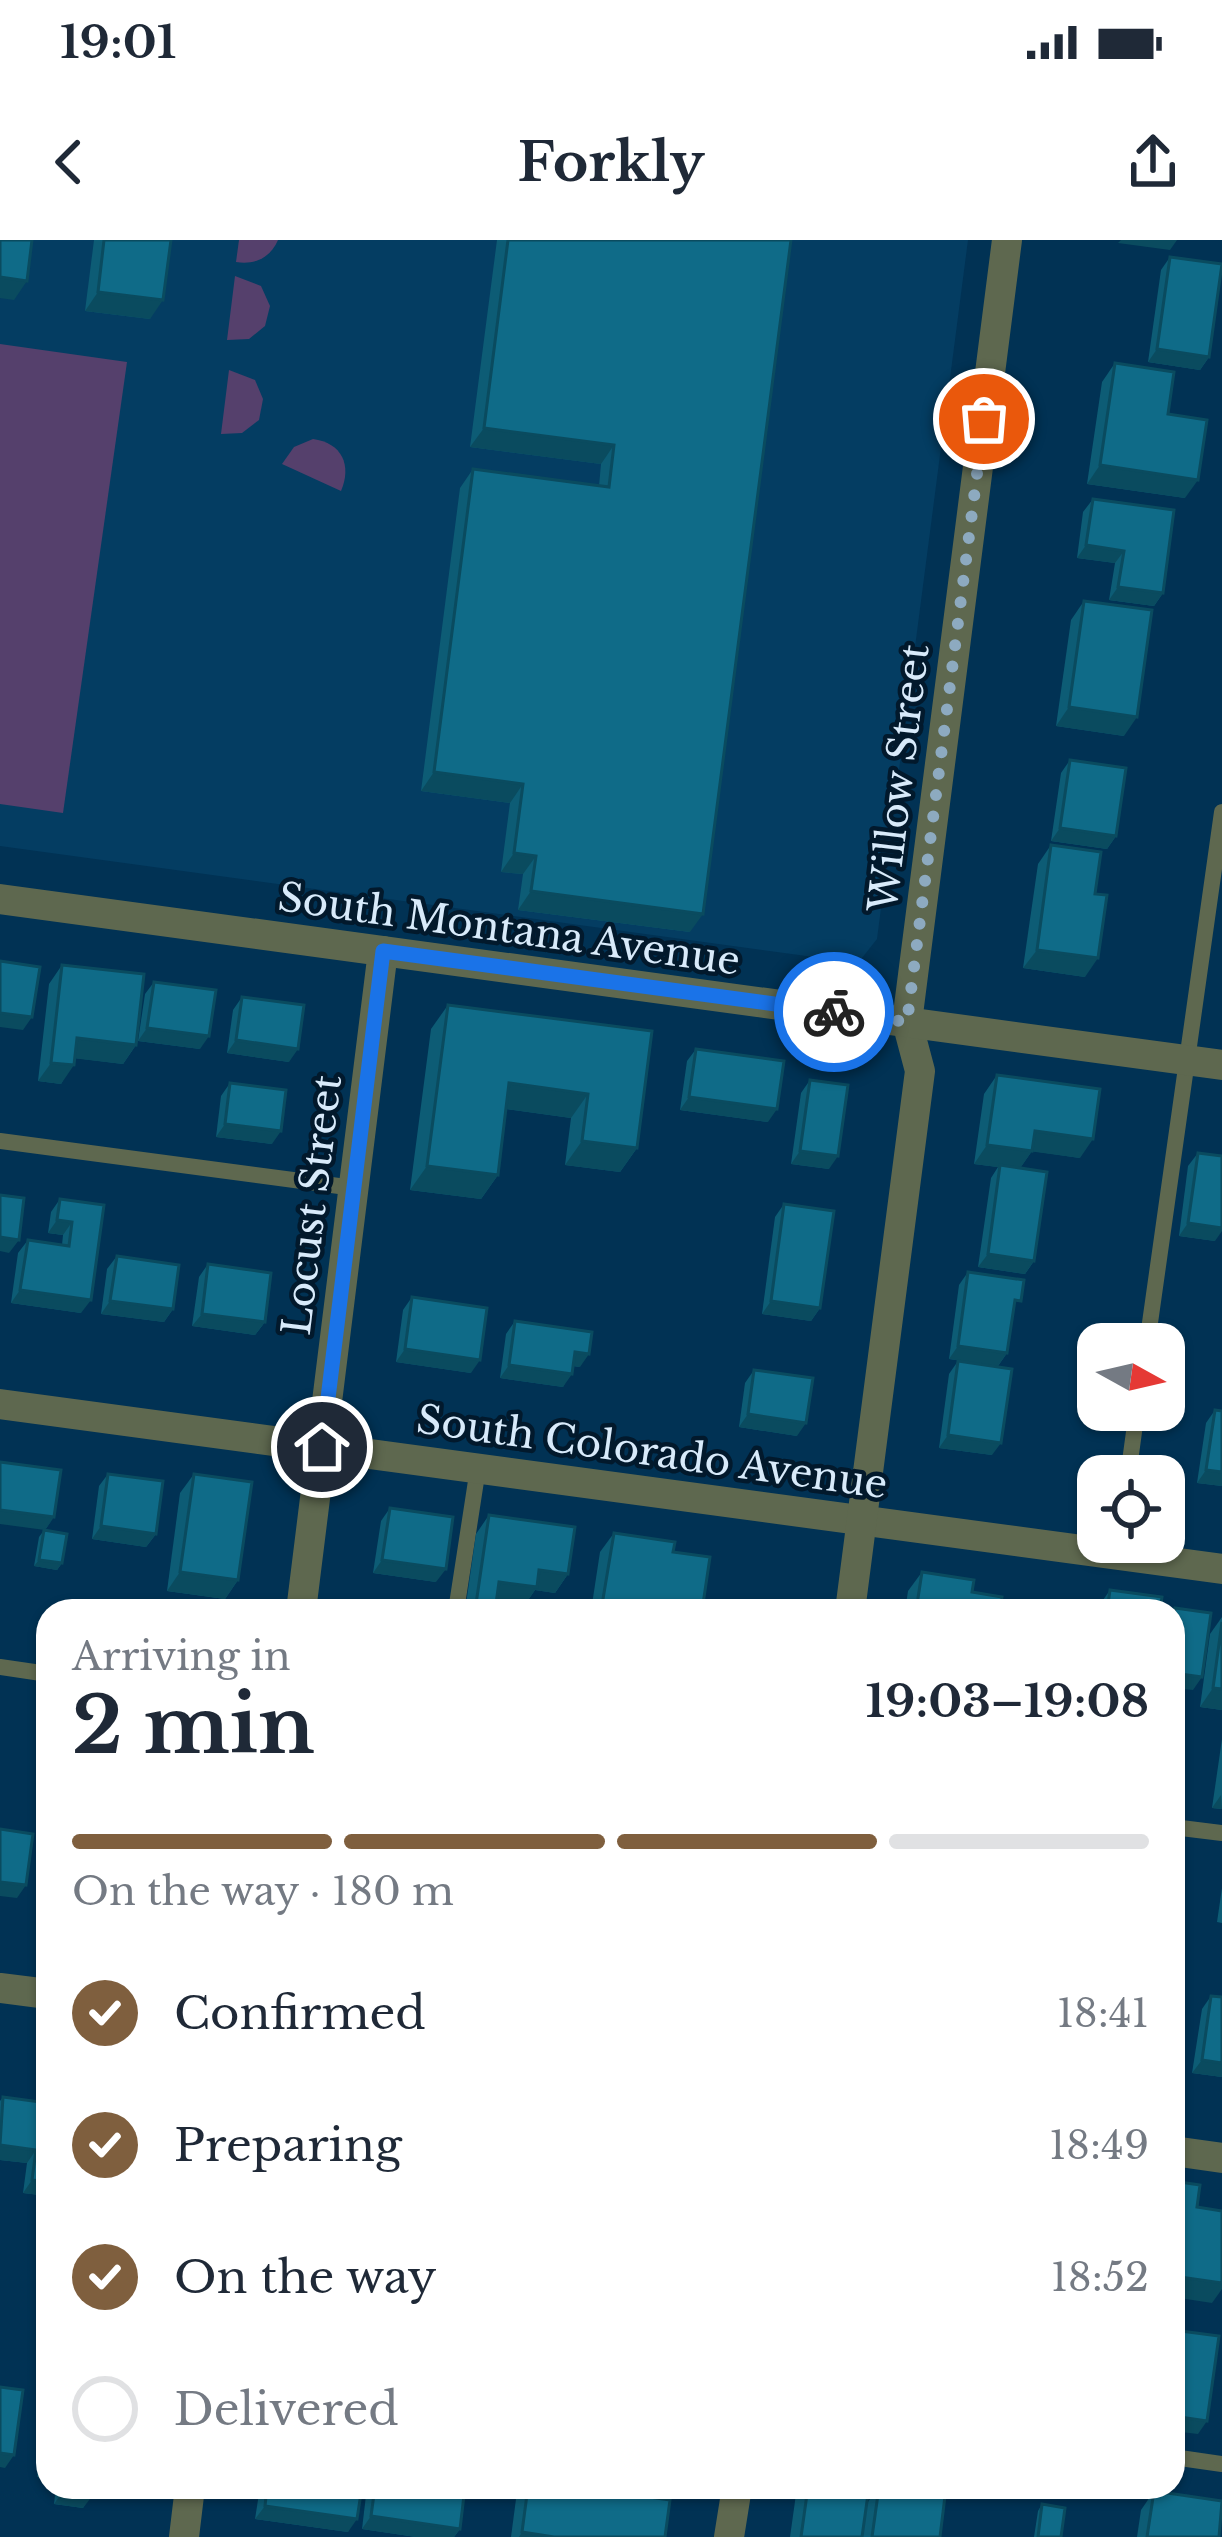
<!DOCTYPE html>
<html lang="en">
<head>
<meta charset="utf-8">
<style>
  :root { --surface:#fff; --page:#f6f6f7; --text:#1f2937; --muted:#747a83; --line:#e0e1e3; --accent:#7f5f3e }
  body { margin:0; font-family:"Libre Baskerville",serif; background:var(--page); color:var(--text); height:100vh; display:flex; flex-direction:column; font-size:45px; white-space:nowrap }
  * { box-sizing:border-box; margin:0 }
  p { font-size:39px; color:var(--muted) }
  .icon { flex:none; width:66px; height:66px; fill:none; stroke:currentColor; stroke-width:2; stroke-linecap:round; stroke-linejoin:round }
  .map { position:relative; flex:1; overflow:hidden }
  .sheet { position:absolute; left:36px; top:1359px; width:1149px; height:900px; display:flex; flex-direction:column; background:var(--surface); border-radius:36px; box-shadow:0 3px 9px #0004 }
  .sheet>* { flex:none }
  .needle { width:78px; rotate:98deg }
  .buttons { position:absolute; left:1077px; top:1083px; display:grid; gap:24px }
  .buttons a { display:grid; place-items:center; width:108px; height:108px; border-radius:24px; background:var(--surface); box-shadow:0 3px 9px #0004; font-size:60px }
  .pin { position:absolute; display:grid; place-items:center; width:102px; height:102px; color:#fff; margin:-51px; border:6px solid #fff; border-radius:50%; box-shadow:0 3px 12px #0007 }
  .courier { position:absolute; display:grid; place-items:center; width:120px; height:120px; margin:-60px; border:9px solid #1a73e8; border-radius:50%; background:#fff; color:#222; box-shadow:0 3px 15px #0007 }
  .summary em { font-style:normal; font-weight:800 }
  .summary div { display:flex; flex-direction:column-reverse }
  .summary { display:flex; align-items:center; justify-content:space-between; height:204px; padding:0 36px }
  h1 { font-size:78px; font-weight:800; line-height:90px }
  .bar { display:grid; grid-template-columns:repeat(4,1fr); gap:18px 12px; align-content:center; height:144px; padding:0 36px }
  .bar i { height:15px; border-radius:9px; background:var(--line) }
  .bar .current { background:var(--accent) }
  .bar p { grid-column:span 4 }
  ol { padding:0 36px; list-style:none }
  li { display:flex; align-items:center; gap:36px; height:132px }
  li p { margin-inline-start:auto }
  li .icon { padding:12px; border-radius:50%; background:var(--accent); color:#fff; stroke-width:4 }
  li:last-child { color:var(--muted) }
  li i { width:66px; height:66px; border:6px solid var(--line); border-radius:50% }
  .status { display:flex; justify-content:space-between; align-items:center; height:84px; padding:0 60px; background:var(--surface); direction:ltr }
  .status svg { height:33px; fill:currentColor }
  header { display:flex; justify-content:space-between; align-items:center; height:156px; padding:0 36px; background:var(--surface); font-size:54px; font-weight:800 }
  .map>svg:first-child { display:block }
  .built { fill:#043d62 }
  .park { fill:#55406c }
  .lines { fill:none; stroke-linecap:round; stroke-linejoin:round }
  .service { stroke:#5e684f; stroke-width:16 }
  .minor { stroke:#5e684f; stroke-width:30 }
  .tertiary { stroke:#5e684f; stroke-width:30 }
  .wall { fill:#0d5c75 }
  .shaded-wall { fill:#0a4b5f }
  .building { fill:#0f6b88; stroke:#0a4b5f; stroke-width:3 }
  .done { stroke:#8daac0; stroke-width:12; stroke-dasharray:0 21.6 }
  .route { stroke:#1a73e8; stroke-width:15 }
  .labels { text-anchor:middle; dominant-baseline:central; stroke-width:9; stroke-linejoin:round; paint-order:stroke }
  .street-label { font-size:39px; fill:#d8eafa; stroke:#02192c }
</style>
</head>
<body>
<div class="status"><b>19:01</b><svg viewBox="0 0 49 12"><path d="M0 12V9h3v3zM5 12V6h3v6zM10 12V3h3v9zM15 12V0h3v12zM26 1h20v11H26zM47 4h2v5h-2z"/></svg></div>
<header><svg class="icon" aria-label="back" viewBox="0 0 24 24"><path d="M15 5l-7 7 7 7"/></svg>Forkly<svg class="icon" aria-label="share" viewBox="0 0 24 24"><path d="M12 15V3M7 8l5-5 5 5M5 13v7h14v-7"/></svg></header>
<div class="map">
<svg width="1222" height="2297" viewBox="0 0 1222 2297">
  <rect width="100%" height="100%" fill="#013254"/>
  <path class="built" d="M0,0H968L877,699L858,723L0,606Z"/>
  <g class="park">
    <path d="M239,0H278C270,18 255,25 236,22Z"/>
    <path d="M235,36L261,46L270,66L265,86L249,99L227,100Z"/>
    <path d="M0,104L127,122L63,573L0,564Z"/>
    <path d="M229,130L255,140L263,159L259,180L242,193L221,194Z"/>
    <path d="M313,199C342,203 352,225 341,251L282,224L294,207Z"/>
  </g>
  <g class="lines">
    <g class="service">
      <path d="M0,901L354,948"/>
      <path d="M1147,1104L1222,572"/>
      <path d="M1128,1236L1137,1170"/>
      <path d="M456,1371L478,1228"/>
      <path d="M0,1427L48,1434"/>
      <path d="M1173,1587L1222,1593"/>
      <path d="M1173,2217L1222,2224"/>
    </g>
    <g class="minor">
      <path d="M0,1164L1222,1329"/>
      <path d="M301,1371L383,711"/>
      <path d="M850,1371L920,831L907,782L1007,0"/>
      <path d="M0,1748L48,1754"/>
      <path d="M1173,1911L1222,1918"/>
      <path d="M184,2297L190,2247"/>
      <path d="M729,2297L737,2247"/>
    </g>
    <path class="tertiary" d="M0,659L1222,825"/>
  </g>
  <g class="wall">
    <path d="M94,0H171L150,79L85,71Z"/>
    <path d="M497,0H791L690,692L518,670L523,634L501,632L510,563L421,551L460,248L473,229L599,246L601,224L470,207Z"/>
    <path d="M1170,17L1209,117L1200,130L1148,122L1161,30Z"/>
    <path d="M1115,123L1168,174L1185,258L1087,244L1102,142Z"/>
    <path d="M1093,259L1163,353L1154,366L1109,360L1115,323L1077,318L1083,272Z"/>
    <path d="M1084,361L1124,496L1056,486L1071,380Z"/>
    <path d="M1070,520L1116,596L1107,609L1051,601L1061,533Z"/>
    <path d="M1051,605L1095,654L1085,737L1023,728L1038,624Z"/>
    <path d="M62,725L136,805L123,824L75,818L61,844L38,841L49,744Z"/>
    <path d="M154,742L200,809L138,801L145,754Z"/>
    <path d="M242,757L289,822L227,813L233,770Z"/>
    <path d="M448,765L652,791L637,908L620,932L565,925L571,878L506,869L498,935L481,959L410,950L431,789Z"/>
    <path d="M696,809L768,882L680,870L687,821Z"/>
    <path d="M997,835L1080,918L1032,911L1020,928L1034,1021L1025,1034L978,1027L991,938L998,927L974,924L984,854Z"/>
    <path d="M810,840L829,929L791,924L801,853Z"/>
    <path d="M230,843L272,904L216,897L221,856Z"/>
    <path d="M1198,913L1215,1001L1179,996L1188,926Z"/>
    <path d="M60,959L104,965L81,1073L11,1063L18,1013L28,1000L62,1005L63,995L48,993L51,972Z"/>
    <path d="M784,964L820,1068L811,1081L762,1074L775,977Z"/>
    <path d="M117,1016L173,1069L164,1082L101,1074L107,1029Z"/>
    <path d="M208,1024L265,1082L255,1095L192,1086L199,1037Z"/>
    <path d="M968,1032L1013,1073L1007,1113L998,1126L949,1119L959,1045Z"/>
    <path d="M412,1057L471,1133L396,1122L403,1070Z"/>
    <path d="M515,1081L580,1127L573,1126L563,1147L500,1138L506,1094Z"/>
    <path d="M958,1121L992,1215L939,1208L949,1134Z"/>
    <path d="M754,1130L797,1196L739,1187L745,1143Z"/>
    <path d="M1215,1170L1222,1171V1246L1197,1243L1206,1183Z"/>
    <path d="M108,1234L156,1294L146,1307L92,1299L99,1246Z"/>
    <path d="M194,1234L238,1340L225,1359L167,1351L180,1253Z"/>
    <path d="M390,1268L436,1342L373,1333L381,1281Z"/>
    <path d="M489,1275L568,1334L555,1353L535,1350L524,1366L496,1362L495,1371H465L476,1294Z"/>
    <path d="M54,1277L45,1290L62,1323L57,1330L34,1326L39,1297Z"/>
    <path d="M614,1293L673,1312L702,1371H591L600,1312Z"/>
    <path d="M922,1332L972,1352L1000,1371H905L908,1351Z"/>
    <path d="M1110,1350L1160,1371H1100L1101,1363Z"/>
    <path d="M1222,1377V1470L1200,1467L1210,1394Z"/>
    <path d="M1222,1499V1569L1212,1568Z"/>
    <path d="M48,1612V1668L40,1666Z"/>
    <path d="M1222,1648V1683L1217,1682Z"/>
    <path d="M1211,1756L1222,1837L1192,1833L1202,1769Z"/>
    <path d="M3,1857L48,1863V1956L23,1953L27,1923L0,1920V1861Z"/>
    <path d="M48,2167V2238L37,2237Z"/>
    <path d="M56,2247H94L83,2268L54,2264Z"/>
    <path d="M260,2247H362L348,2292L255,2279Z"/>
    <path d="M367,2247H465L460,2289L454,2297H416L362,2289Z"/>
    <path d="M524,2247H580L665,2297H511L516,2259Z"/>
    <path d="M797,2247H869L866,2265L878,2247L940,2297H790Z"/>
    <path d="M1154,2251L1219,2297H1137L1141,2270Z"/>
    <path d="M1042,2264L1061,2297H1034L1038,2271Z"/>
  </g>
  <g class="shaded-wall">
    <path d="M1121,0H1177L1170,10L1118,3Z"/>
    <path d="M0,37L27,41L14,60L0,58Z"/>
    <path d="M98,52L163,60L150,79L85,71Z"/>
    <path d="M1157,109L1209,117L1200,130L1148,122Z"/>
    <path d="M484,188L614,205L601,224L470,207Z"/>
    <path d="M1100,225L1198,240L1185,258L1087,244Z"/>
    <path d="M1086,305L1124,311L1115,323L1077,318Z"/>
    <path d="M1118,347L1163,353L1154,366L1109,360Z"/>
    <path d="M1069,467L1137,477L1124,496L1056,486Z"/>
    <path d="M434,532L523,544L510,563L421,551Z"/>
    <path d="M1060,588L1116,596L1107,609L1051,601Z"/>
    <path d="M514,613L536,616L523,634L501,632Z"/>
    <path d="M531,651L703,674L690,692L518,670Z"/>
    <path d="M1037,710L1098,718L1085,737L1023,728Z"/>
    <path d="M0,773L32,777L23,790L0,787Z"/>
    <path d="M147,788L209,796L200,809L138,801Z"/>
    <path d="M77,798L136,805L123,824L63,817Z"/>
    <path d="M236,800L298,809L289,822L227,813Z"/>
    <path d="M51,823L74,825L61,844L38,841Z"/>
    <path d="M509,843L588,854L571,878L492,867Z"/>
    <path d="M689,857L777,869L768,882L680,870Z"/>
    <path d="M225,884L281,891L272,904L216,897Z"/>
    <path d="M1035,891L1093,899L1080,918L1021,910Z"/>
    <path d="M582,901L637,908L620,932L565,925Z"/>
    <path d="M987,905L1032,911L1019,930L974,924Z"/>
    <path d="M800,911L838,916L829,929L791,924Z"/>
    <path d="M427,926L498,935L481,959L410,950Z"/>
    <path d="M57,980L72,982L63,995L48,993Z"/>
    <path d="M1188,983L1222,988V991L1215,1001L1179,996Z"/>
    <path d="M0,997L19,1000L9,1013L0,1011Z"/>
    <path d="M988,1014L1034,1021L1025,1034L978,1027Z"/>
    <path d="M20,1050L91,1060L81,1073L11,1063Z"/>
    <path d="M110,1061L173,1069L164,1082L101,1074Z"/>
    <path d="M771,1061L820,1068L811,1081L762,1074Z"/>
    <path d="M202,1074L265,1082L255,1095L192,1086Z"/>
    <path d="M958,1106L1007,1113L998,1126L949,1119Z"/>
    <path d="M405,1109L480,1120L471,1133L396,1122Z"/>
    <path d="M575,1112L589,1114L580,1127L566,1125Z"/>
    <path d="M509,1125L572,1134L563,1147L500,1138Z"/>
    <path d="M748,1174L806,1183L797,1196L739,1187Z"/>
    <path d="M948,1195L1001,1203L992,1215L939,1208Z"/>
    <path d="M1206,1230L1222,1232V1246L1197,1243Z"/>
    <path d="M0,1270L54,1277L45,1290L0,1284Z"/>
    <path d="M101,1286L156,1294L146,1307L92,1299Z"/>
    <path d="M39,1320L62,1323L57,1330L34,1326Z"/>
    <path d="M382,1320L446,1329L436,1342L373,1333Z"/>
    <path d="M539,1330L568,1334L555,1353L535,1350L524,1366L486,1361L499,1342Z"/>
    <path d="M180,1332L238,1340L225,1359L167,1351Z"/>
    <path d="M648,1366L679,1371H644Z"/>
    <path d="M1173,1433L1202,1437L1193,1450L1173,1448Z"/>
    <path d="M1213,1448L1222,1449V1470L1200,1467Z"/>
    <path d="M1221,1555L1222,1569L1212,1568Z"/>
    <path d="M0,1642L26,1645L17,1658L0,1656Z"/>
    <path d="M48,1655V1668L40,1666Z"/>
    <path d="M1202,1820L1222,1823V1837L1192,1833Z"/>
    <path d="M0,1905L36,1910L27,1923L0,1920Z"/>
    <path d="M32,1940L48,1942V1956L23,1953Z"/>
    <path d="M1173,2036L1222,2043V2049L1212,2063L1173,2057Z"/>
    <path d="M1173,2176L1207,2181L1198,2194L1173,2191Z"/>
    <path d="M0,2213L14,2215L5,2228L0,2227Z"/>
    <path d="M46,2224H48V2238L37,2237Z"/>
    <path d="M63,2251L93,2255L83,2268L54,2264Z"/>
    <path d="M265,2266L357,2279L348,2292L255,2279Z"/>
    <path d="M371,2276L460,2289L454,2297H416L362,2289Z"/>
    <path d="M522,2292L554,2297H519Z"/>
  </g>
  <g class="building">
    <path d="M0,0H32L27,41L0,37Z"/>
    <path d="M104,0H171L163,60L98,52Z"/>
    <path d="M508,0H791L703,674L531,651L536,616L514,613L523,544L434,532L473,229L609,247L614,205L484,188Z"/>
    <path d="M1170,17L1222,24L1209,117L1157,109Z"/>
    <path d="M1115,123L1174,132L1168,174L1207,180L1198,240L1100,225Z"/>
    <path d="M1093,259L1174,270L1163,353L1118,347L1124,311L1086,305Z"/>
    <path d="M1084,361L1152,370L1137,477L1069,467Z"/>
    <path d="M1070,520L1126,528L1116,596L1060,588Z"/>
    <path d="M1051,605L1101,612L1095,654L1107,655L1098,718L1037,710Z"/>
    <path d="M0,721L40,727L32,777L0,773Z"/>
    <path d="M62,725L144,734L136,805L77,798L74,825L51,823Z"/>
    <path d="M154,742L216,750L209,796L147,788Z"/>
    <path d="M242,757L304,765L298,809L236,800Z"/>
    <path d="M448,765L652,791L637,908L582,901L588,854L509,843L498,935L427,926Z"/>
    <path d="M696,809L784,821L777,869L689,857Z"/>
    <path d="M997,835L1100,849L1093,899L1035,891L1032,911L987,905Z"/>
    <path d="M810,840L848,845L838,916L800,911Z"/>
    <path d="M230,843L286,850L281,891L225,884Z"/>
    <path d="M1198,913L1222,916V988L1188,983Z"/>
    <path d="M1000,925L1047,932L1034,1021L988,1014Z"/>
    <path d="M0,955L24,958L19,1000L0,997V999Z"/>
    <path d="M60,959L104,965L91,1060L20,1050L28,1000L69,1006L72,982L57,980Z"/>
    <path d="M784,964L834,971L820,1068L771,1061Z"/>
    <path d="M117,1016L179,1025L173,1069L110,1061Z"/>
    <path d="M208,1024L271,1033L265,1082L202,1074Z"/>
    <path d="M968,1032L1024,1040L1021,1061L1015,1060L1007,1113L958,1106Z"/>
    <path d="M412,1057L487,1068L480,1120L405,1109Z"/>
    <path d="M515,1081L592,1092L589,1114L575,1112L572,1134L509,1125Z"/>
    <path d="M958,1121L1012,1129L1001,1203L948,1195Z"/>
    <path d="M754,1130L813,1138L806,1183L748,1174Z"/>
    <path d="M1215,1170L1222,1171V1232L1206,1230Z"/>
    <path d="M0,1222L61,1230L54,1277L0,1270Z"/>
    <path d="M108,1234L163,1241L156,1294L101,1286Z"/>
    <path d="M194,1234L252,1242L238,1340L180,1332Z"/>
    <path d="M390,1268L453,1277L446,1329L382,1320Z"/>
    <path d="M489,1275L575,1287L568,1334L539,1330L537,1347L499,1342L495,1371H475Z"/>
    <path d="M44,1290L67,1294L62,1323L39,1320Z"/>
    <path d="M614,1293L675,1302L673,1312L710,1317L702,1371H679L648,1366L647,1371H601Z"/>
    <path d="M922,1332L974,1340L972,1352L1002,1357L1000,1371H916Z"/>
    <path d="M1110,1350L1162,1357L1160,1371H1107Z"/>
    <path d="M1175,1368L1211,1373L1202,1437L1173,1433V1382Z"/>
    <path d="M1222,1382V1449L1213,1448Z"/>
    <path d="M0,1589L33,1594L26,1645L0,1642Z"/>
    <path d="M1211,1756L1222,1757V1823L1202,1820Z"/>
    <path d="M3,1857L48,1863V1942L32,1940L36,1910L0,1905Z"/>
    <path d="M1173,1941L1200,1945L1197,1967L1222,1971V2043L1173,2036Z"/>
    <path d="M1173,2090L1219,2096L1207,2181L1173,2176Z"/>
    <path d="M0,2147L23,2150L14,2215L0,2213Z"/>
    <path d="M64,2247H94L93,2255L63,2251Z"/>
    <path d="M267,2247H362L357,2279L265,2266Z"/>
    <path d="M375,2247H465L460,2289L371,2276Z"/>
    <path d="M528,2247H580L670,2260L665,2297H554L522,2292Z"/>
    <path d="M808,2247H869L862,2297H801Z"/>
    <path d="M879,2247L945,2256L940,2297H872Z"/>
    <path d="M1154,2251L1222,2261L1219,2297H1147Z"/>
    <path d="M1042,2264L1065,2268L1061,2297H1038Z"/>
  </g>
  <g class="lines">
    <path class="done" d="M834,772L907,782L984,179"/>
    <path class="route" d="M322,1207L383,711L834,772"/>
  </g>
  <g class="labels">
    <g class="street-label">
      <text transform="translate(899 538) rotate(-83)">Willow Street</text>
      <text transform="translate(509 689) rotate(8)">South Montana Avenue</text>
      <text transform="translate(312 965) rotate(-83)">Locust Street</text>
      <text transform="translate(652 1212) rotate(8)">South Colorado Avenue</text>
    </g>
  </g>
</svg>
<div class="buttons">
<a><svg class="needle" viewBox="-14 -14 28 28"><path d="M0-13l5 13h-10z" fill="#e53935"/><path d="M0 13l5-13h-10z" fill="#747a83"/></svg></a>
<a><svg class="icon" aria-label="locate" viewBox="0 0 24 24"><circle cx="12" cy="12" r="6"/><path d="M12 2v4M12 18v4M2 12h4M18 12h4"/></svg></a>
</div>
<div class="pin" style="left:984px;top:179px;background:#ea580c"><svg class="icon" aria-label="bag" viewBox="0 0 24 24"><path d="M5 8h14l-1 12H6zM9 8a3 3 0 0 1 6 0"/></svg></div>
<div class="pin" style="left:322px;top:1207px;background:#1f2937"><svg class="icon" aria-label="home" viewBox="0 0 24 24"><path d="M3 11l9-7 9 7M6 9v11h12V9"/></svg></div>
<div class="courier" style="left:834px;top:772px"><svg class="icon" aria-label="bike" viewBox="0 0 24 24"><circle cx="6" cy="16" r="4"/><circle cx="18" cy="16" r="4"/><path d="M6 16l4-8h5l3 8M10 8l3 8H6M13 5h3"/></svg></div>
<section class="sheet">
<div class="summary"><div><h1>2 min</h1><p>Arriving in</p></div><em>19:03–19:08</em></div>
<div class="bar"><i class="current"></i><i class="current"></i><i class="current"></i><i></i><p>On the way · 180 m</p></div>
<ol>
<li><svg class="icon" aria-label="check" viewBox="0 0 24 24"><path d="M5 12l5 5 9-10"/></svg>Confirmed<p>18:41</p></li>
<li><svg class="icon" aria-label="check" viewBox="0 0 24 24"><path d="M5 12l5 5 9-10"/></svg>Preparing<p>18:49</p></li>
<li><svg class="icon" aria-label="check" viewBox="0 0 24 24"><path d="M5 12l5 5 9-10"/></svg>On the way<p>18:52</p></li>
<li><i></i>Delivered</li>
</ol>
</section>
</div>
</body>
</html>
